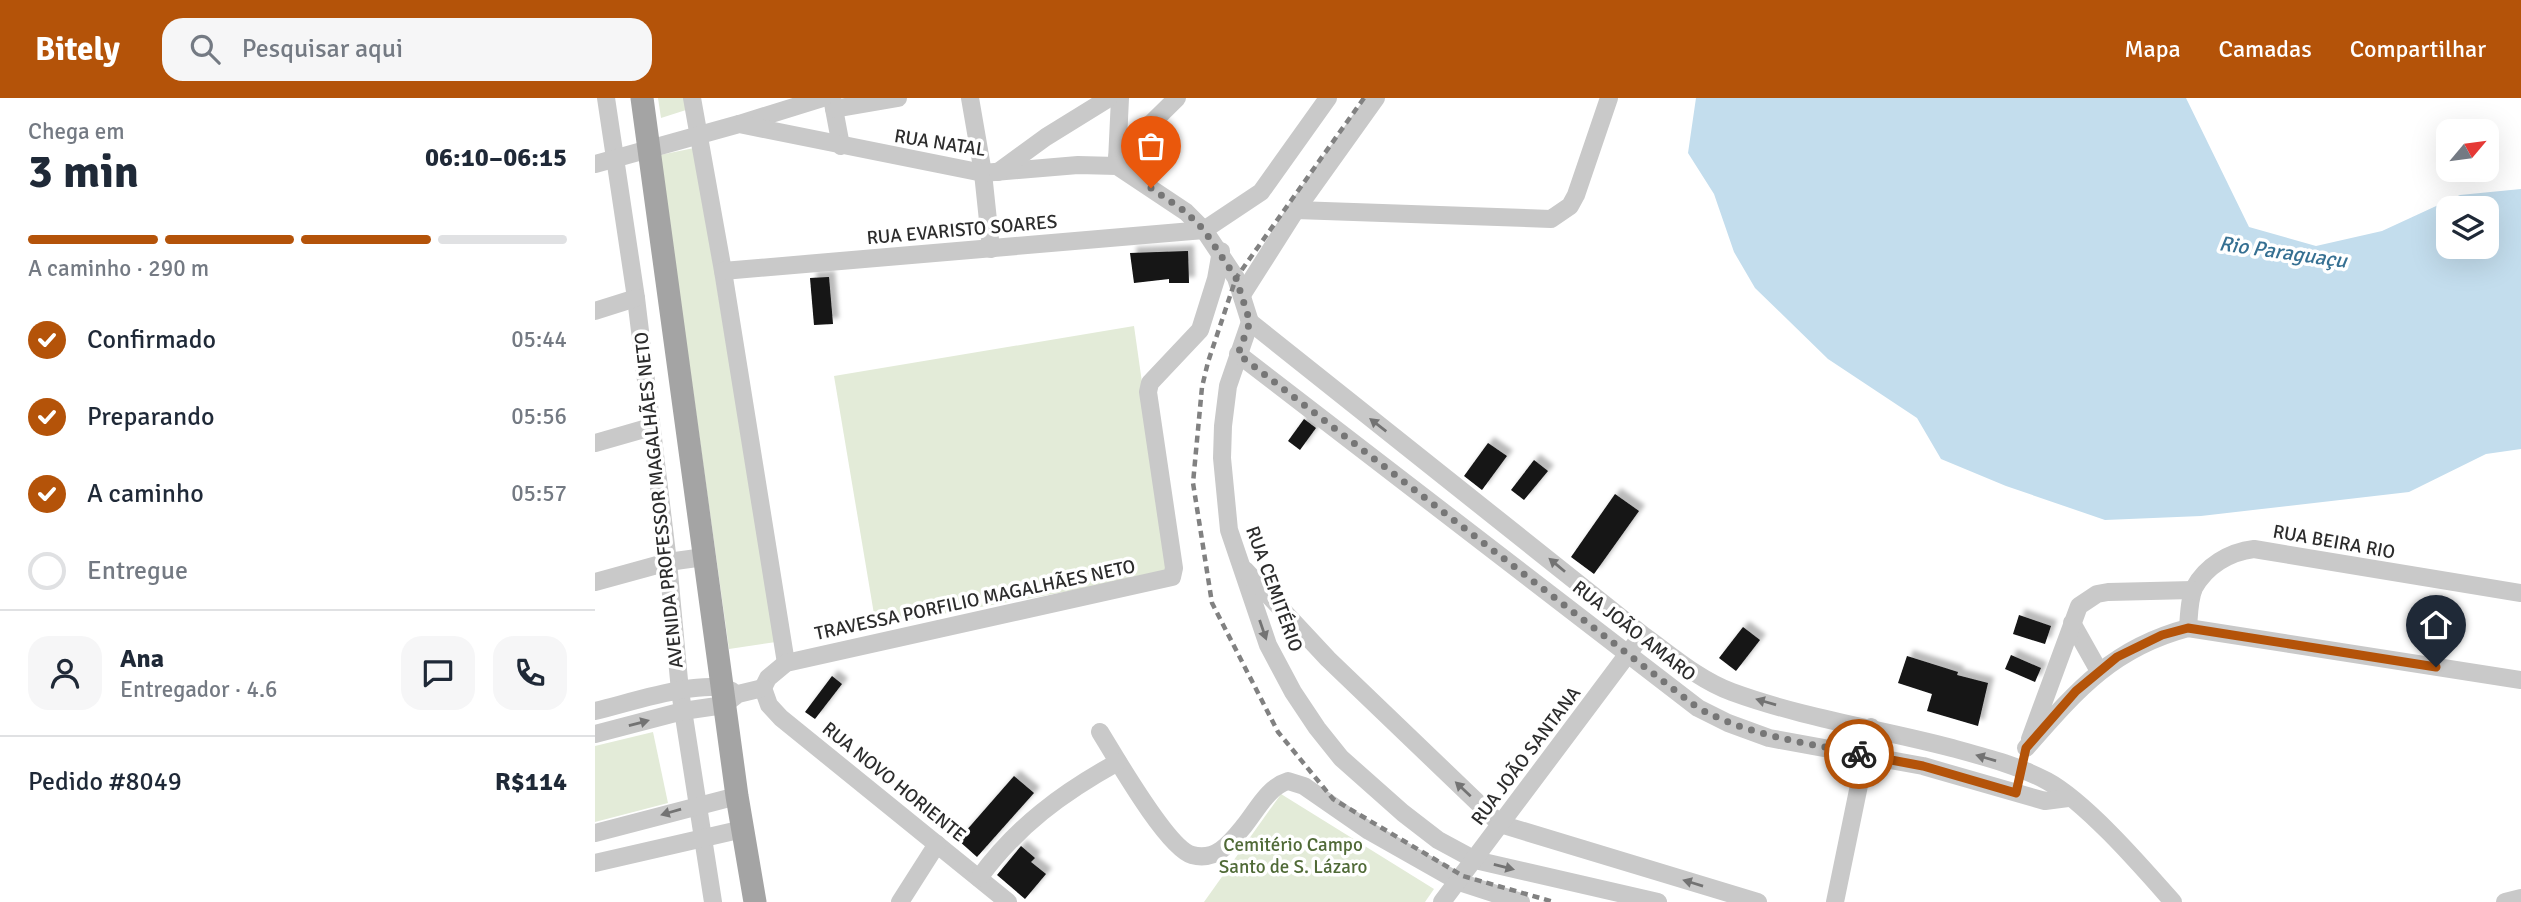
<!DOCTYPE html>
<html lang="pt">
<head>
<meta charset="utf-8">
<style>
  :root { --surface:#fff; --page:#f6f6f7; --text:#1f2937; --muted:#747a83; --line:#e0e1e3; --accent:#b45309 }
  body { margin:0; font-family:Signika,sans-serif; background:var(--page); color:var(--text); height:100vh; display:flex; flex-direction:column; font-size:26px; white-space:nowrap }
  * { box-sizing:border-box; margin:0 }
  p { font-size:23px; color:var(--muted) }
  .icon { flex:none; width:38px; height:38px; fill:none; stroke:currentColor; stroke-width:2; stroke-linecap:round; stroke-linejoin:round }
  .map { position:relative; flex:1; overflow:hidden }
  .side { display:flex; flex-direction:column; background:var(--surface); width:595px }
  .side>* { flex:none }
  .needle { width:46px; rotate:61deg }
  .controls { position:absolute; left:1841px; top:21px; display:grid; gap:14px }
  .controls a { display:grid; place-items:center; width:63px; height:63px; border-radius:14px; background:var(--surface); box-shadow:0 7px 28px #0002; font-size:35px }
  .pin { position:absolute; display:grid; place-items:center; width:60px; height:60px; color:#fff; margin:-72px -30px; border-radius:50% 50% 50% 0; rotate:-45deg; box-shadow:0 0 7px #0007 }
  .pin .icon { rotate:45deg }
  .courier { position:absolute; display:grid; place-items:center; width:70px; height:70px; margin:-35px; border:5px solid #b45309; border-radius:50%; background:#fff; color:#222; box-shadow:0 2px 9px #0007 }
  .head em { font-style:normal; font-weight:700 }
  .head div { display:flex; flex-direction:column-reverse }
  .head { display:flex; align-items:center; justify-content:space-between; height:119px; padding:0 28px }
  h1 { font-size:46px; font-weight:700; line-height:52px }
  .bar { display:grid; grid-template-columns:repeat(4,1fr); gap:10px 7px; align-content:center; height:84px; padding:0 28px }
  .bar i { height:9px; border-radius:5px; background:var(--line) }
  .bar .selected { background:var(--accent) }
  .bar p { grid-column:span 4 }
  .line { display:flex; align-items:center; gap:18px; padding:0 28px; border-top:2px solid var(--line) }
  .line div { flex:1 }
  .round { display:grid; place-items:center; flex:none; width:74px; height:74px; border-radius:21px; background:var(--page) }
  ol { padding:0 28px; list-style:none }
  li { display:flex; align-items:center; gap:21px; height:77px }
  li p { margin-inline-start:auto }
  li .icon { padding:7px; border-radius:50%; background:var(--accent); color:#fff; stroke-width:4 }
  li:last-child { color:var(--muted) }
  li i { width:38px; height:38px; border:4px solid var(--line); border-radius:50% }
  header { display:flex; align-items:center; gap:42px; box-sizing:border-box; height:98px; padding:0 35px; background:var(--accent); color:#fff }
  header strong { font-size:33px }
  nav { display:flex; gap:38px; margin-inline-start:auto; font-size:24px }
  .search { width:490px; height:63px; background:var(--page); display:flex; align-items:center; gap:18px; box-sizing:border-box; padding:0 24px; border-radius:21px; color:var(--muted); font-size:26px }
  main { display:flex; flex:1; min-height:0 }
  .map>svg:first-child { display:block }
  .green { fill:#e3ebd8 }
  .water { fill:#c3dded; fill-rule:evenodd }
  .building { fill:#131313; filter:url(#shadow) }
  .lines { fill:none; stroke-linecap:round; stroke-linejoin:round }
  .minor { stroke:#c9c9c9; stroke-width:18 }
  .major { stroke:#a4a4a4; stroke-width:23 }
  .rail { stroke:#818181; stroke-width:4.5; stroke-dasharray:7 5; stroke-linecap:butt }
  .oneway { fill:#737373 }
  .done { stroke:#767676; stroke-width:7; stroke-dasharray:0 12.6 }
  .route { stroke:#b45309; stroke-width:9 }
  .labels { text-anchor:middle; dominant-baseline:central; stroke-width:7; stroke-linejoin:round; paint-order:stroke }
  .street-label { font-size:19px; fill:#2c2c2c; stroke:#fff }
  .park-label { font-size:19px; fill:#506a37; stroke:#fff }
  .water-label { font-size:21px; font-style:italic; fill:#367092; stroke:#fff }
</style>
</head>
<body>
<header>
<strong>Bitely</strong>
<div class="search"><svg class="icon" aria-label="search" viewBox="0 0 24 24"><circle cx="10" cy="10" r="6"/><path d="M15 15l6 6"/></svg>Pesquisar aqui</div>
<nav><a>Mapa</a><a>Camadas</a><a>Compartilhar</a></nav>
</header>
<main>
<section class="side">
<div class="head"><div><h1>3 min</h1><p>Chega em</p></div><em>06:10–06:15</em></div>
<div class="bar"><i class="selected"></i><i class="selected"></i><i class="selected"></i><i></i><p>A caminho · 290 m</p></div>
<ol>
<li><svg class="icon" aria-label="check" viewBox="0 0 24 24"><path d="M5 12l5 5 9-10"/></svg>Confirmado<p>05:44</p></li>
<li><svg class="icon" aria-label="check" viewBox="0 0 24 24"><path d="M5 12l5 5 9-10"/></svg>Preparando<p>05:56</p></li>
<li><svg class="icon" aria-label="check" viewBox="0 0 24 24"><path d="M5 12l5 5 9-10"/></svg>A caminho<p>05:57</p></li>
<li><i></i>Entregue</li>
</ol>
<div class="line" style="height:126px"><a class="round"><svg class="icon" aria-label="person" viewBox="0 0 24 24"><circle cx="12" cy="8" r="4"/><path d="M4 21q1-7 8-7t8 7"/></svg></a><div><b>Ana</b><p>Entregador · 4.6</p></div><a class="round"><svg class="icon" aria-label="chat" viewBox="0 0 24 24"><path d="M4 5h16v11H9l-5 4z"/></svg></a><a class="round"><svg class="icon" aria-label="phone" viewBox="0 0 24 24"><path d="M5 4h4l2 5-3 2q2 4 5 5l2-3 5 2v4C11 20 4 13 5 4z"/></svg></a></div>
<div class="line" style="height:91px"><div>Pedido #8049</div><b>R$114</b></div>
</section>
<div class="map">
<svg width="1926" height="804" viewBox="0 0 1926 804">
  <defs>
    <filter id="shadow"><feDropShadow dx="6" dy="-6" stdDeviation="2" flood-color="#0004"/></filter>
  </defs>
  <rect width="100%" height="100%" fill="#fff"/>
  <g class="green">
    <path d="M63,0H89L91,12L66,20Z"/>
    <path d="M99,50L181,544L134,551L65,57Z"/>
    <path d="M539,228L574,475L281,528L239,278Z"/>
    <path d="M58,634L73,705L0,724V648Z"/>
    <path d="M686,696L839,791L830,804H609Z"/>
  </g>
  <path class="water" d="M1101,0H1591L1654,129L1721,148L1787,133L1865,97L1926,91V351L1891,356L1814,394L1606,418L1510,422L1411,388L1346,361L1322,320L1233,261L1160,190L1139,154L1119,96L1093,55ZM1853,110H1892V149H1853Z"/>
  <g class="building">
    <path d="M593,153L594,185H574V181L539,185L535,155Z"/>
    <path d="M234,179L238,226L219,227L215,180Z"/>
    <path d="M709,321L721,330L705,352L693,343Z"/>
    <path d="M893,345L912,358L887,392L869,378Z"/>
    <path d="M939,362L953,373L929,402L916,392Z"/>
    <path d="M1020,396L1044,413L999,476L976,459Z"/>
    <path d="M1424,517L1456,528L1450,546L1418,536Z"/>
    <path d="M1148,529L1165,542L1141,573L1124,560Z"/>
    <path d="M1416,557L1446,570L1440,584L1410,571Z"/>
    <path d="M1312,558L1363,574L1362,577L1393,585L1383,628L1332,613L1337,596L1303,585Z"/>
    <path d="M237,578L247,586L220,621L210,614Z"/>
    <path d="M419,678L439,695L382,759L363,742Z"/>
    <path d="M426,748L440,760L436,764L451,776L430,801L402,777Z"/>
  </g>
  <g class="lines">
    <g class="minor">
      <path d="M11,0L41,200L73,464L85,593L118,804"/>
      <path d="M97,0L128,173L191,565"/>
      <path d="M237,0L246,48"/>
      <path d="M375,0L388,75L396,151"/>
      <path d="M239,11L303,0"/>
      <path d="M144,26L228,0"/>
      <path d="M522,59L582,0"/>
      <path d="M522,63L525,0"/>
      <path d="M0,66L144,26L388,75L483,67L522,68L591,114L609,132L641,180L655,224"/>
      <path d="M403,74L451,39L514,0"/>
      <path d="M701,112L956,121L975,108L981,97L1014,0"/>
      <path d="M128,173L609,132L666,94L733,0"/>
      <path d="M647,197L701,112L781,0"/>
      <path d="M0,213L41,200"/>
      <path d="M655,224L1048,537C1076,557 1104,582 1137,594C1208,620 1285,631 1357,650C1390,659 1422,667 1452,683C1491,704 1548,770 1578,804"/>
      <path d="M655,224L633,288L628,328L627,360L634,432L673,547L698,594L722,630L746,660L808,715L843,742L880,762L1063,804"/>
      <path d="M643,256L1103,610L1133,625L1174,640L1328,668L1450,703L1473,700"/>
      <path d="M0,345L56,329"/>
      <path d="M650,472L733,561L905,726L1163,804"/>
      <path d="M0,484L73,464L109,459"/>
      <path d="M1477,525L1504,573"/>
      <path d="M1593,530C1594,519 1594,501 1599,490C1611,468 1634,454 1659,451L1926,495"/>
      <path d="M168,590L173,580L191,565L577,479L579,470L553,294L555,285L605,232L621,181L626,153"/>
      <path d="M168,590L174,607L186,620L413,804"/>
      <path d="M0,613C32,606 109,579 137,593"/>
      <path d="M505,634C520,658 572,750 597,757C621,764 636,744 649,728C662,712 673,689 693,683L709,688L774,733L864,784L926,804"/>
      <path d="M0,636L88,613L129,607L143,596L168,590"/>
      <path d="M1435,641L1484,508L1502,496L1513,494L1598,492"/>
      <path d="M1431,650C1481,593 1517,550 1593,530L1926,582"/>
      <path d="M0,735L142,698"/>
      <path d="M0,765L148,731"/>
      <path d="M384,780C422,728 467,695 523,664"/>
      <path d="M305,804L342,746"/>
      <path d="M847,804L1041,545"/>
      <path d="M1240,804L1276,629"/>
      <path d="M1910,804L1926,800"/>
    </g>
    <path class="major" d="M47,0L142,698L160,804"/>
    <path class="rail" d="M769,0L641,180L613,264L607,289L598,385L617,505L683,634L738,701L868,778L959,804"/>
  </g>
  <defs><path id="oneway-solid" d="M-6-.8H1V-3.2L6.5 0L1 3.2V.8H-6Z" transform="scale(1.75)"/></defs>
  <g class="oneway">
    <use href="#oneway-solid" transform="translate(783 327) rotate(-142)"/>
    <use href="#oneway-solid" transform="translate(962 467) rotate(-140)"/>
    <use href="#oneway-solid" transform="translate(668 532) rotate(71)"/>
    <use href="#oneway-solid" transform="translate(1171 604) rotate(-164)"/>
    <use href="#oneway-solid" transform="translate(44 625) rotate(-15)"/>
    <use href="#oneway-solid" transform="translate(1391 660) rotate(-164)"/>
    <use href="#oneway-solid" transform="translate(868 691) rotate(-137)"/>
    <use href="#oneway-solid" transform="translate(76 714) rotate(164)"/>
    <use href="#oneway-solid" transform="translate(909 769) rotate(14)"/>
    <use href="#oneway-solid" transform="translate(1098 785) rotate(-163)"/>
  </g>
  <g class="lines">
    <path class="done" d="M556,90L591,114L609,132L641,180L655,224L643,256L1103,610C1158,639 1204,643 1264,656"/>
    <path class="route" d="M1264,656L1328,668L1421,695L1431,650L1481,593L1522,559L1567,537L1593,530L1841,569"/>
  </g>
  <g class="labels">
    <g class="street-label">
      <text transform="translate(345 45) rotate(9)">RUA NATAL</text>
      <text transform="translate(367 132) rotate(-5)">RUA EVARISTO SOARES</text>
      <text transform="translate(64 402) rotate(-96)">AVENIDA PROFESSOR MAGALHÃES NETO</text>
      <text transform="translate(1739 444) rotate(10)">RUA BEIRA RIO</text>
      <text transform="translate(679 491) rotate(70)">RUA CEMITÉRIO</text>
      <text transform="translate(380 502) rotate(-12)">TRAVESSA PORFILIO MAGALHÃES NETO</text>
      <text transform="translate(1039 533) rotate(38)">RUA JOÃO AMARO</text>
      <text transform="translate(931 658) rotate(-53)">RUA JOÃO SANTANA</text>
      <text transform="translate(299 684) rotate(39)">RUA NOVO HORIENTE</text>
    </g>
    <g class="park-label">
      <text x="698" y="747">Cemitério Campo<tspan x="698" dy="22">Santo de S. Lázaro</tspan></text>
    </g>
    <g class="water-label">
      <text transform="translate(1688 154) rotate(8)">Rio Paraguaçu</text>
    </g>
  </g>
</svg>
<div class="controls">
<a><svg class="needle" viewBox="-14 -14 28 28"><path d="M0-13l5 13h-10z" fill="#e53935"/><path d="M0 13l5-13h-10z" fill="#747a83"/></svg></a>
<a><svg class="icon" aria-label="layers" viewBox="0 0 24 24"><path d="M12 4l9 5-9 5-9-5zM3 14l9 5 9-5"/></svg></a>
</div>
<div class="pin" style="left:556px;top:90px;background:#ea580c"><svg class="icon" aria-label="bag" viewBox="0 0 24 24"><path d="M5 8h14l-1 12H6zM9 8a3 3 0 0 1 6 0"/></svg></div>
<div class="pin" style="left:1841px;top:569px;background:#1f2937"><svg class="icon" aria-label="home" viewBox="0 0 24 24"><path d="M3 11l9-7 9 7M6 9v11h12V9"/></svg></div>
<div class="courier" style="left:1264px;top:656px"><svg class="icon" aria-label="bike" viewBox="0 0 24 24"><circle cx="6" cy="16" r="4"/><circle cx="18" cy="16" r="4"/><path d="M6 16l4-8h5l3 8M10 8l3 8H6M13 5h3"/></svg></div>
</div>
</main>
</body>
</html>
